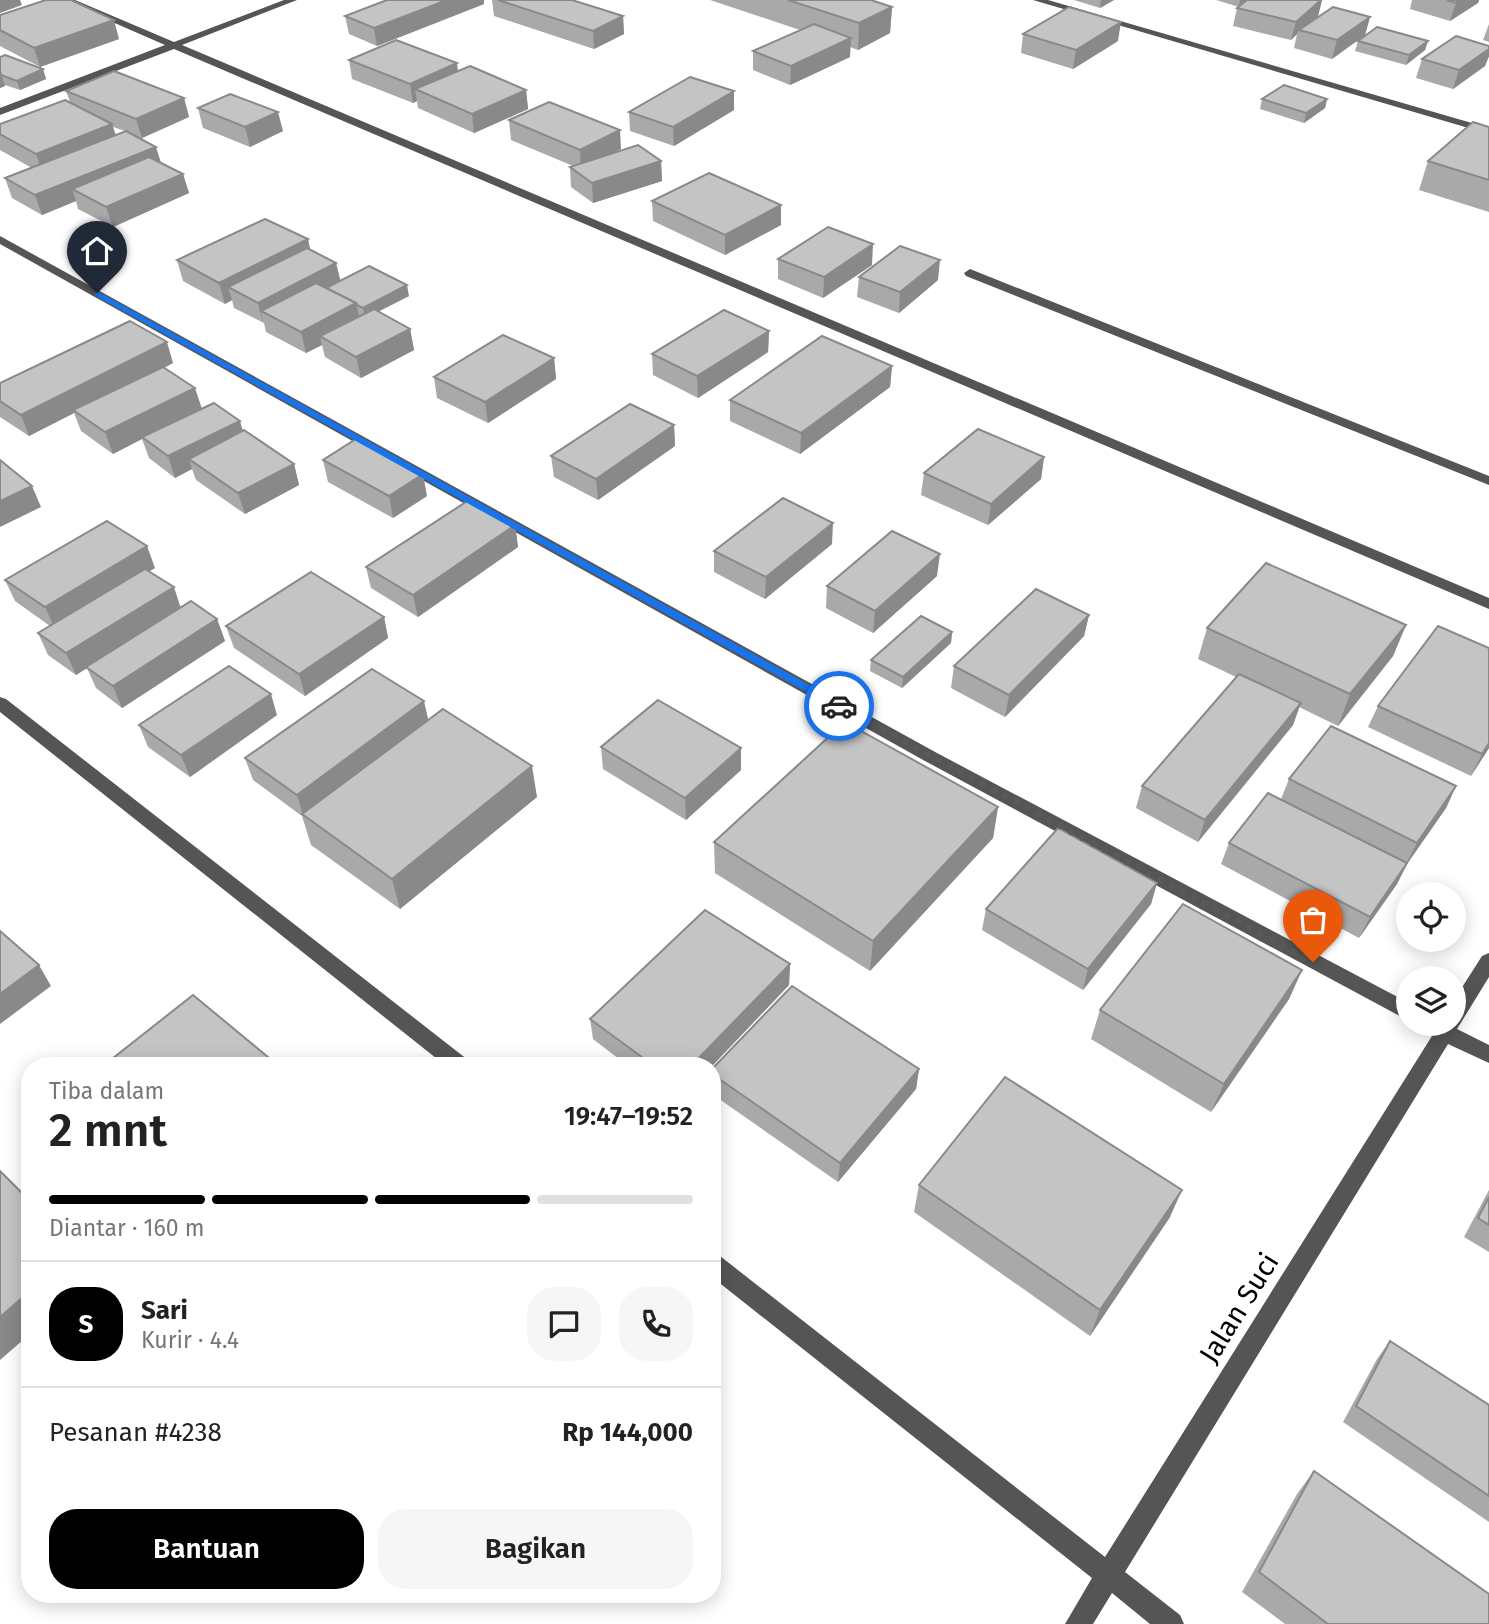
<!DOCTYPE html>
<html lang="id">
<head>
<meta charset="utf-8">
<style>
  :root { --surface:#fff; --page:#f6f6f6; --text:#222; --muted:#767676; --line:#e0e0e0; --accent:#000 }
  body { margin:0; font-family:"Fira Sans",sans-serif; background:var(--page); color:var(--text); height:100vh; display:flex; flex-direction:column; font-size:26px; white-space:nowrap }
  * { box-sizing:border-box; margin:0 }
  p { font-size:23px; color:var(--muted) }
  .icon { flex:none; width:38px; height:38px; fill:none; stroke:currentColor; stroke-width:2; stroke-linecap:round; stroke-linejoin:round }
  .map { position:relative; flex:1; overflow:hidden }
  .details { position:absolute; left:21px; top:1057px; width:700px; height:546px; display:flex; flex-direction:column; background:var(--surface); border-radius:28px; box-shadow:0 4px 18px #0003 }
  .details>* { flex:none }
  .buttons { position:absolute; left:1396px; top:882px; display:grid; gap:14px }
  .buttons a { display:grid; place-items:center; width:70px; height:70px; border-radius:50%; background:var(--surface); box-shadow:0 4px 18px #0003; font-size:35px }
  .pin { position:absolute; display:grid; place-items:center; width:60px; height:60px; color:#fff; margin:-72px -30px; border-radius:50% 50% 50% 0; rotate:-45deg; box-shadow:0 0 7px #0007 }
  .pin .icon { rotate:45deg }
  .courier { position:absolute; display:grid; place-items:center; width:70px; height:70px; margin:-35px; border:5px solid #1a73e8; border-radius:50%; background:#fff; color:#222; box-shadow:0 2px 9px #0007 }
  .head em { font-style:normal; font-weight:600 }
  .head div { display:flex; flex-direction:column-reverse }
  .head { display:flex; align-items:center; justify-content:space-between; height:119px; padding:0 28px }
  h1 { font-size:46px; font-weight:600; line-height:52px }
  .bar { display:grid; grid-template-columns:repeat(4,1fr); gap:10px 7px; align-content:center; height:84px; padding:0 28px }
  .bar i { height:9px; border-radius:5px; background:var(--line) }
  .bar .active { background:var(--accent) }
  .bar p { grid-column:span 4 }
  .line { display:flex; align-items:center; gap:18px; padding:0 28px; border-top:2px solid var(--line) }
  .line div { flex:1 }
  .round { display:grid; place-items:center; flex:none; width:74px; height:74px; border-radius:28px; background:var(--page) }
  .action { display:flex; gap:14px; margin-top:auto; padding:14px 28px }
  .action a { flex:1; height:80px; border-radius:28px; background:var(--accent); color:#fff; font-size:28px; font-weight:600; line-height:80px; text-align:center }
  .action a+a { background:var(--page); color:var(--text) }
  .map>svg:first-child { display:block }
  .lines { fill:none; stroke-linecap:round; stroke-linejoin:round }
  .minor { fill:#555; fill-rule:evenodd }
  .wall { fill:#a9a9a9; fill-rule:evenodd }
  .shaded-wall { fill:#898989 }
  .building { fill:#c4c4c4; stroke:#898989; stroke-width:2 }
  .route { fill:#1a73e8 }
  .done { stroke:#595959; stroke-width:7; stroke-dasharray:0 12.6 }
  .labels { text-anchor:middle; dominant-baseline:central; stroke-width:5; stroke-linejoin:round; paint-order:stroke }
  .near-street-label { font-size:28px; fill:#000; stroke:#fff }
</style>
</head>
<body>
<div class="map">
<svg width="1489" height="1624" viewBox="0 0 1489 1624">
  <rect width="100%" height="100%" fill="#fff"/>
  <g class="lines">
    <g class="minor">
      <path d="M62,0H75L174,42L284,0H297L182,45L1489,598V609L174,49L0,115V108L165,45Z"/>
      <path d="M1033,0H1048L1489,128V134Z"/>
      <path d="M0,236L937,753L1409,1003V1021L925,761L0,244Z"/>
      <path d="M970,269L1489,476V485L966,276L964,273Z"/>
      <path d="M0,697L6,699L468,1060L471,1066H446L0,712Z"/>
      <path d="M1489,953V977L1457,1029L1489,1045V1063L1448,1044L1125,1572L1180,1615L1184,1624H1150L1112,1593L1093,1624H1065L1092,1578L712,1277V1253L720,1256L1105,1557L1432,1036L1421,1030L1418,1024H1454V1000L1482,956Z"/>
    </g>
  </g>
  <g class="wall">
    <path d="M492,0H572L623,16L624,34L594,49L494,16Z"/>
    <path d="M710,0H871L892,7L890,33L858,50L850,47V57L790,85L753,70V51L800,30Z"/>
    <path d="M1074,0H1114L1100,8Z"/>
    <path d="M1216,0H1322L1318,16L1370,17L1365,35L1332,59L1294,48L1297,34L1291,40L1233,26L1237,8L1239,7Z"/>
    <path d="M1412,0H1479L1478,3L1450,21L1410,9Z"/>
    <path d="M484,4L377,46L349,34L345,16Z"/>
    <path d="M0,15L119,39L40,67L0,46Z"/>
    <path d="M1489,24V42L1483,40Z"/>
    <path d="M1023,34L1118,41L1073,69L1021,53Z"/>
    <path d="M1358,41H1428L1425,50L1406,65L1355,51Z"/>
    <path d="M1489,46V56L1485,66L1453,89L1416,78L1422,59Z"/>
    <path d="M0,57L43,69L46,79L20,90L5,85V86L0,88Z"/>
    <path d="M349,60L458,71L526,90L528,109L474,133L418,108L417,101L413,103L352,79Z"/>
    <path d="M66,91L184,98L189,117L142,138L161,162L183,174L189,193L113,227L78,209L76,201L42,215L12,198L5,178L32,168L0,150V124L70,102ZM113,127L125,131L116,135Z"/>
    <path d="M734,91V110L674,146L630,131L629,112Z"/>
    <path d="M1262,99H1327L1325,108L1304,123L1260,109Z"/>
    <path d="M198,108L283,131L250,147L203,128Z"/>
    <path d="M509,120L621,149L614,153L661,161L662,181L593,203L571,187L570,167L573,166L511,140Z"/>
    <path d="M1489,127V212L1419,190L1428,161Z"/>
    <path d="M652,201L781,225L725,255L653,221Z"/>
    <path d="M308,239L310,250L336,263L340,281L409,296L378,312L410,329L414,350L361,378L325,357L322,345L306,353L266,332L264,323L234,308L232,300L225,304L183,281L177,260Z"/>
    <path d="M778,259L872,265L823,298L778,279Z"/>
    <path d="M859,277L938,280L899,313L857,297Z"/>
    <path d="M769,331L768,352L698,398L653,375L652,354Z"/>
    <path d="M554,358L556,379L488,423L437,398L434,377Z"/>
    <path d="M173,363L164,368L202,409L243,431L294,464L299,485L245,514L196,480L192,469L175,478L149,458L142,439L113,454L81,431L74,413L29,436L0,417V383Z"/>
    <path d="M892,366L890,387L800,454L730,421V400Z"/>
    <path d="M674,425L675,446L598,500L554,477L551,456Z"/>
    <path d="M1044,457L1041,479L988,525L921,495L924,473Z"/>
    <path d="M323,460L427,496L393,518L328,482Z"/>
    <path d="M515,525L518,547L418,617L371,588L366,567Z"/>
    <path d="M832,544L765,599L714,572V551Z"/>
    <path d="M155,568L149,571L181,607L217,619L225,641L122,708L96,688L87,668L76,675L48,655L38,633L50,626L15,601L5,580Z"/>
    <path d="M937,576L873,633L826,608L827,586Z"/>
    <path d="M1089,615L1084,636L1005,717L951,688L954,666Z"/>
    <path d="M384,617L388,638L305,696L234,648L226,626Z"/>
    <path d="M1406,625L1393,656L1338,726L1299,707L1293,725L1198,842L1136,808L1142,786L1236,677L1198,659L1207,628Z"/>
    <path d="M952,632L951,643L902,688L870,671L871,660Z"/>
    <path d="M1489,648V748L1471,776L1368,727L1378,706Z"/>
    <path d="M277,715L190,777L148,747L139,725Z"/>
    <path d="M428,720L537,797L400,909L311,845L302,816L253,780L245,758Z"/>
    <path d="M601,747L741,770L686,820L603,769Z"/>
    <path d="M1289,779L1456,786L1446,808L1407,864L1397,884L1359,938L1221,864L1229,843L1281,799Z"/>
    <path d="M998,807L993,838L870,971L715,873L714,842Z"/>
    <path d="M1157,883L1151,904L1083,990L982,930L986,909Z"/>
    <path d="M790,964L789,985L712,1066H628L593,1039L590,1019Z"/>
    <path d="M1302,970L1289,999L1211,1112L1091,1039L1100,1010Z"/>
    <path d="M712,1069H919L916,1089L838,1182L712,1094Z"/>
    <path d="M919,1185L1170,1217L1090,1336L914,1212Z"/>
    <path d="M1489,1190V1252L1464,1237Z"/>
    <path d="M1390,1341L1489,1405V1522L1343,1422L1377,1359Z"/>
    <path d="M1314,1471L1489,1624H1285L1242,1592L1297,1494Z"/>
  </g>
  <g class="shaded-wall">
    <path d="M0,0H20L22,5L0,13Z"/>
    <path d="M447,0H484V4L377,46L374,28Z"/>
    <path d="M1101,0H1114L1100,8Z"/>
    <path d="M1240,0H1250L1239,7Z"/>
    <path d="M1321,0H1322L1318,16L1299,30L1297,34L1291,40L1296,22Z"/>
    <path d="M1460,0H1479L1478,3L1450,21L1456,3Z"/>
    <path d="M892,7L890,33L858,50L859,23Z"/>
    <path d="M623,16L624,34L594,49L593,31Z"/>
    <path d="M1370,17L1365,35L1332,59L1337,40Z"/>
    <path d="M114,20L119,39L40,67L34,48Z"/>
    <path d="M1121,22L1118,41L1073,69L1076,50Z"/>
    <path d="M851,38L850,57L790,85L791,66Z"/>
    <path d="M1428,41L1425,50L1406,65L1409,55Z"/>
    <path d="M1489,49V56L1485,66L1453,89L1459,70Z"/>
    <path d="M457,63L459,82L415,89L417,101L413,103L410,84Z"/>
    <path d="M43,69L46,79L20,90L17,81Z"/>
    <path d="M0,71L5,86L0,88Z"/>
    <path d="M526,90L528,109L474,133L472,114Z"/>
    <path d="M734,91V110L674,146L673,127Z"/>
    <path d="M184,98L189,117L142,138L136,119Z"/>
    <path d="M1327,99L1325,108L1304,123L1306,113Z"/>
    <path d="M278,112L283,131L250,147L245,127Z"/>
    <path d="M112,124L118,143L43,174L36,154Z"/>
    <path d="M620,130L621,149L581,169L580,150Z"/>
    <path d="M156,147L162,166L72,189L76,201L42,215L35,195Z"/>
    <path d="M661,161L662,181L593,203L592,183Z"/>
    <path d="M183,174L189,193L113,227L106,207Z"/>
    <path d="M781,205V225L725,255V235Z"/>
    <path d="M308,239L312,259L228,287L232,300L225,304L219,283Z"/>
    <path d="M873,244L872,265L823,298L824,277Z"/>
    <path d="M940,260L938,280L899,313L900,292Z"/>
    <path d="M336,263L341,283L261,311L263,323L258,303Z"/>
    <path d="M407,285L409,296L365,318L363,308Z"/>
    <path d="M356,303L361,324L320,336L322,345L306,353L301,332Z"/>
    <path d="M410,329L414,350L361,378L356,357Z"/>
    <path d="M769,331L768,352L698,398L697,376Z"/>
    <path d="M167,342L173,363L76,412L73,410L74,413L29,436L21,415Z"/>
    <path d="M554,358L556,379L488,423L485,402Z"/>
    <path d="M892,366L890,387L800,454L801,433Z"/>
    <path d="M195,388L202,409L142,437V439L113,454L105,432Z"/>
    <path d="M240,421L246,442L189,459L192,469L175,478L168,456Z"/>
    <path d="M674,425L675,446L598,500L596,479Z"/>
    <path d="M1044,457L1041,479L988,525L991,504Z"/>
    <path d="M294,464L299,485L245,514L238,493Z"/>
    <path d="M423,474L427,496L393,518L389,496Z"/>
    <path d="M32,486L41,507L0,527V501Z"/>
    <path d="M833,523L832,544L765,599L766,577Z"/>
    <path d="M515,525L518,547L418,617L413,595Z"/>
    <path d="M147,546L155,568L55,629L45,607Z"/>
    <path d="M940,554L937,576L873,633L875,611Z"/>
    <path d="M174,587L181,609L76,675L66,653Z"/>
    <path d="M1089,615L1084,636L1005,717L1009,695Z"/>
    <path d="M384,617L388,638L305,696L299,674Z"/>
    <path d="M217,619L225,641L122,708L113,686Z"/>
    <path d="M1406,625L1393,656L1338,726L1350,694Z"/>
    <path d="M952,632L951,643L902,688L903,677Z"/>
    <path d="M271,694L277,715L190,777L181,755Z"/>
    <path d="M424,701L429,723L303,815L297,795Z"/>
    <path d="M1301,703L1293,725L1198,842L1205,820Z"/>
    <path d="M1489,743V748L1471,776L1482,754Z"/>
    <path d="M741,748V770L686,820L685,798Z"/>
    <path d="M532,766L537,797L400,909L392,879Z"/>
    <path d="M1456,786L1446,808L1407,864L1397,884L1359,938L1370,917L1406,864L1417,843Z"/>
    <path d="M998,807L993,838L870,971L873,941Z"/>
    <path d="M1157,883L1151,904L1083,990L1088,969Z"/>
    <path d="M790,964L789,985L712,1066H691Z"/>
    <path d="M39,965L51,986L0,1024V994Z"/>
    <path d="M1302,970L1289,999L1211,1112L1224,1084Z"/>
    <path d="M919,1069L916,1089L838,1182L840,1163Z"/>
    <path d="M1182,1190L1170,1217L1090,1336L1100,1310Z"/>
    <path d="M30,1291V1334L0,1360V1317Z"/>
  </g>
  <g class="building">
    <path d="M46,0H71L114,20L34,48L0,30V15Z"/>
    <path d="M387,0H447L374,28L345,16Z"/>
    <path d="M498,0H572L623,16L593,31Z"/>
    <path d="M788,0H871L892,7L859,23Z"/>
    <path d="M1247,0H1321L1296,22L1237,8Z"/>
    <path d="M1447,0H1460L1456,3Z"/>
    <path d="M1069,7L1121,22L1076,50L1023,34Z"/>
    <path d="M1333,7L1370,17L1337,40L1299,30Z"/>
    <path d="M814,24L851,38L791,66L753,51Z"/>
    <path d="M1377,27L1428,41L1409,55L1358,41Z"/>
    <path d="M1456,36L1489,46V49L1459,70L1422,59Z"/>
    <path d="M396,40L457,63L410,84L349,60Z"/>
    <path d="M5,55L43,69L17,81L1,75L0,71V57Z"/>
    <path d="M470,66L526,90L472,114L415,89Z"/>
    <path d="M114,71L184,98L136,119L66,91Z"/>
    <path d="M690,77L734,91L673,127L629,112Z"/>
    <path d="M1284,85L1327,99L1306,113L1262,99Z"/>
    <path d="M230,94L278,112L245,127L198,108Z"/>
    <path d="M65,100L112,124L36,154L0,134V124Z"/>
    <path d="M549,102L620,130L580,150L509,120Z"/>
    <path d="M1473,122L1489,127V180L1428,161Z"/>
    <path d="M126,131L156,147L35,195L5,178Z"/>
    <path d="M638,145L661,161L592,183L570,167Z"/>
    <path d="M149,157L183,174L106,207L72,189Z"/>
    <path d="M709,173L781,205L725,235L652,201Z"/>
    <path d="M265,219L308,239L219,283L177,260Z"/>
    <path d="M828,227L873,244L824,277L778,259Z"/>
    <path d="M900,246L940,260L900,292L859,277Z"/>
    <path d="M307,248L336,263L258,303L228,287Z"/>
    <path d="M369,266L407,285L363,308L357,305L356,303L326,288Z"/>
    <path d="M316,283L356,303L301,332L261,311Z"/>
    <path d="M374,309L410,329L356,357L320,336Z"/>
    <path d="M724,310L769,331L697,376L652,354Z"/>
    <path d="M130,321L167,342L21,415L0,401V383Z"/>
    <path d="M503,335L554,358L485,402L434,377Z"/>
    <path d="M822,336L892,366L801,433L730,400Z"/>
    <path d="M163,367L195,388L105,432L73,410Z"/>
    <path d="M214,403L240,421L168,456L142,437Z"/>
    <path d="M630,404L674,425L596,479L551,456Z"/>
    <path d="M978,429L1044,457L991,504L924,473Z"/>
    <path d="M244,430L294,464L238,493L189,459Z"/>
    <path d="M356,439L423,474L389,496L323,460Z"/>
    <path d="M0,460L32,486L0,501Z"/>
    <path d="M783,498L833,523L766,577L714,551Z"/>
    <path d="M469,500L515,525L413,595L366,567Z"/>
    <path d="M107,521L147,546L45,607L5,580Z"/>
    <path d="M892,531L940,554L875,611L827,586Z"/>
    <path d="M1266,563L1406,625L1350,694L1207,628Z"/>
    <path d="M145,569L174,587L66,653L38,633Z"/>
    <path d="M311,572L384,617L299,674L226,626Z"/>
    <path d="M1036,589L1089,615L1009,695L954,666Z"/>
    <path d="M191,601L217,619L113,686L86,667Z"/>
    <path d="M921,616L952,632L903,677L871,660Z"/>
    <path d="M1438,626L1489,648V743L1482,754L1378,706Z"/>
    <path d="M229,666L271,694L181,755L139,725Z"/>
    <path d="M372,669L424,701L297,795L245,758Z"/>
    <path d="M1239,674L1301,703L1205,820L1142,786Z"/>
    <path d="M658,700L741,748L685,798L601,747Z"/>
    <path d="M443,709L532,766L392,879L302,814Z"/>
    <path d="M845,722L998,807L873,941L714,842Z"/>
    <path d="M1331,726L1456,786L1417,843L1289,779Z"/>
    <path d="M1268,793L1407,863L1370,917L1229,843Z"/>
    <path d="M1058,828L1157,883L1088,969L986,909Z"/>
    <path d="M1183,904L1302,970L1224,1084L1100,1010Z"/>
    <path d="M705,910L790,964L691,1066H654L590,1019Z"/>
    <path d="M0,931L39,965L0,994Z"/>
    <path d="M792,986L919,1069L840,1163L712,1074V1069Z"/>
    <path d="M193,995L274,1062L269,1066H103Z"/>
    <path d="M1005,1077L1182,1190L1100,1310L919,1185Z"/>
    <path d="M0,1171L30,1201V1291L0,1317Z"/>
    <path d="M1489,1197V1225L1478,1218Z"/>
    <path d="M1390,1341L1489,1405V1496L1356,1406Z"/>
    <path d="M1314,1471L1489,1594V1624H1328L1259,1572Z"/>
  </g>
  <path class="route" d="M97,291L842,703L844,706L835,708L94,295Z"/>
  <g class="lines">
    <path class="done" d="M839,706L1313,962"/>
  </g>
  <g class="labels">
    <g class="near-street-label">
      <text transform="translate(1239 1308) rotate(-58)">Jalan Suci</text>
    </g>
  </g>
</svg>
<div class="buttons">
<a><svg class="icon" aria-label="locate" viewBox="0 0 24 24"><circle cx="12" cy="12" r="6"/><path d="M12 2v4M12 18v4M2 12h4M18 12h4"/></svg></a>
<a><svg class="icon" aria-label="layers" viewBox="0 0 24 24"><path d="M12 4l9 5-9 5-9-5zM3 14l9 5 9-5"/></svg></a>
</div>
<div class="pin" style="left:1313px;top:962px;background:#ea580c"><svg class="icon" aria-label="bag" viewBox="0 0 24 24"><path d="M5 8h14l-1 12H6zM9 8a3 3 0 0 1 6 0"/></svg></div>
<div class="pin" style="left:97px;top:293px;background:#1f2937"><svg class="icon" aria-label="home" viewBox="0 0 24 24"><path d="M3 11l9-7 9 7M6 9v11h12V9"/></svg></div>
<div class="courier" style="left:839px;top:706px"><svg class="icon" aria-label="car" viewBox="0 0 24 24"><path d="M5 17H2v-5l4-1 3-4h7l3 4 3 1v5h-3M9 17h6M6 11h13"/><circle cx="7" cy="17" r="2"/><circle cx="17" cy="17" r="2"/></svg></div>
<section class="details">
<div class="head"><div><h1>2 mnt</h1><p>Tiba dalam</p></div><em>19:47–19:52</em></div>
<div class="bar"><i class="active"></i><i class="active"></i><i class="active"></i><i></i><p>Diantar · 160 m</p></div>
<div class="line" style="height:126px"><b class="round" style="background:var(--accent);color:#fff">S</b><div><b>Sari</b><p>Kurir · 4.4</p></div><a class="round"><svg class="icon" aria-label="chat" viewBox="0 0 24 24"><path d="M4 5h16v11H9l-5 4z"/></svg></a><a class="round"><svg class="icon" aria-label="phone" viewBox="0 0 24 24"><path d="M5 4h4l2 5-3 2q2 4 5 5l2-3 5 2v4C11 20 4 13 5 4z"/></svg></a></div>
<div class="line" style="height:91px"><div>Pesanan #4238</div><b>Rp 144,000</b></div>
<div class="action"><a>Bantuan</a><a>Bagikan</a></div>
</section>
</div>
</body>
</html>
